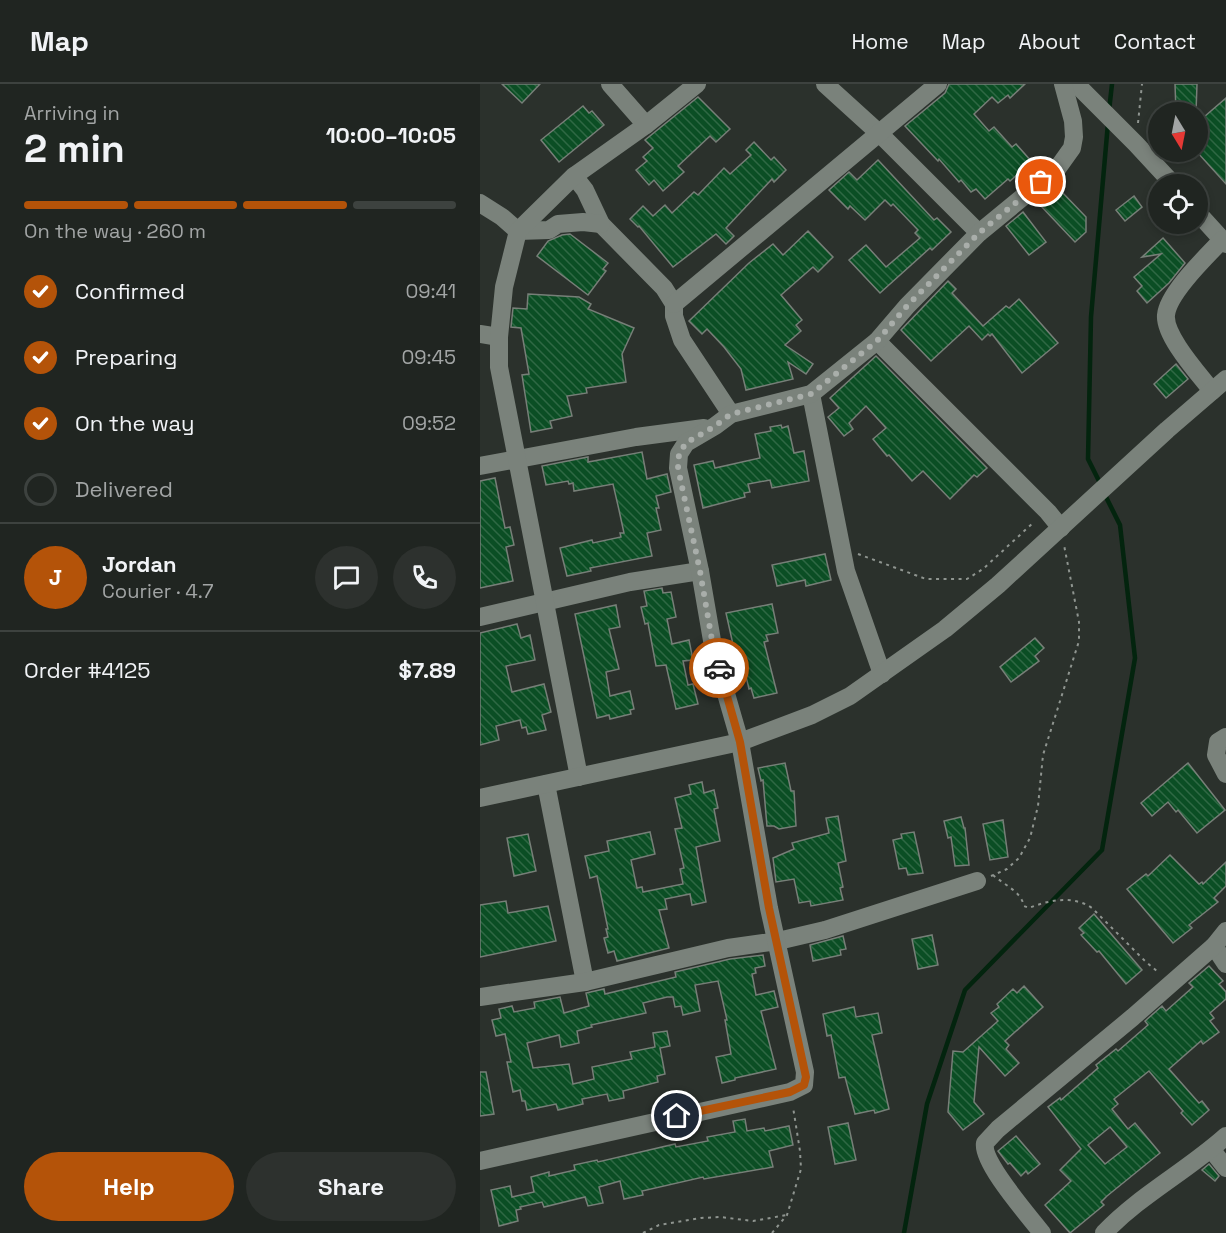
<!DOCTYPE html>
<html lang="en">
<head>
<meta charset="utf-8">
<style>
  :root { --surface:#202521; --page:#2d312e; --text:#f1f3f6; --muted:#a2a5a5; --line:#3d423f; --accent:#b45309 }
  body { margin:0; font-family:"Space Grotesk",sans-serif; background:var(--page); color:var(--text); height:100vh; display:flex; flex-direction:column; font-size:22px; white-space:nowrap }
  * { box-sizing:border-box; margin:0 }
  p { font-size:20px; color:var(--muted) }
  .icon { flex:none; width:33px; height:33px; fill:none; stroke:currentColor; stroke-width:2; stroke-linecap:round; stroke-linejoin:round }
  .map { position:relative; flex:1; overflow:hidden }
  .panel { display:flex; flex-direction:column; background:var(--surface); width:480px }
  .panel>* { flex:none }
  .needle { width:39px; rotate:170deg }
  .fabs { position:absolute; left:668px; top:18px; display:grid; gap:12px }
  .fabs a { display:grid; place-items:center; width:60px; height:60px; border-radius:50%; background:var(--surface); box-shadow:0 3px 9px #0003,0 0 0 2px var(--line); font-size:30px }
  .pin { position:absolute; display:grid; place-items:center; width:51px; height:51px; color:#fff; margin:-26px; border:3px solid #fff; border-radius:50%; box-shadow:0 2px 6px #0007 }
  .courier { position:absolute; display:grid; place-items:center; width:60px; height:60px; margin:-30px; border:4px solid #b45309; border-radius:50%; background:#fff; color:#222; box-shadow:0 2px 8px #0007 }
  .summary em { font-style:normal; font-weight:800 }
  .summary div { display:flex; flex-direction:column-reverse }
  .summary { display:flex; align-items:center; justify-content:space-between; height:102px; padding:0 24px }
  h1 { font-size:39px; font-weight:800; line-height:45px }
  .bar { display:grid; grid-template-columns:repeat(4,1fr); gap:9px 6px; align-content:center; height:72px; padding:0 24px }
  .bar i { height:8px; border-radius:4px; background:var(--line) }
  .bar .current { background:var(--accent) }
  .bar p { grid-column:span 4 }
  .line { display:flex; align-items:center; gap:15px; padding:0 24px; border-top:2px solid var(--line) }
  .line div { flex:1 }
  .round { display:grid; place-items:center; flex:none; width:63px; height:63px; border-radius:32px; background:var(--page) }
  ol { padding:0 24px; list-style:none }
  li { display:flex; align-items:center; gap:18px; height:66px }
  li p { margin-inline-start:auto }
  li .icon { padding:6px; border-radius:50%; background:var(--accent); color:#fff; stroke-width:4 }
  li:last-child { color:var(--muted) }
  li i { width:33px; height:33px; border:3px solid var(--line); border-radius:50% }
  .cta { display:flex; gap:12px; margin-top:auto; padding:12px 24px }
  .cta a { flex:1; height:69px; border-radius:36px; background:var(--accent); color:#fff; font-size:24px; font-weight:800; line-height:69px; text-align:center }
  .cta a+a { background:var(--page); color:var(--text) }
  header { display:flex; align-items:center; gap:36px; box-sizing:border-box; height:84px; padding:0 30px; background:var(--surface); border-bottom:2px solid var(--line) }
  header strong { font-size:28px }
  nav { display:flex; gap:33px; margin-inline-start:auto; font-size:21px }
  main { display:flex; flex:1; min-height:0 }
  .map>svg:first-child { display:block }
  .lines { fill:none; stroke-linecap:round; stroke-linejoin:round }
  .stream { stroke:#03240e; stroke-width:4.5 }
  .building { fill:url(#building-back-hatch); stroke:#777f78; stroke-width:1.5; fill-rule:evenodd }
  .path { stroke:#8f9590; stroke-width:2; stroke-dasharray:3 4.5; stroke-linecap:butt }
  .minor { stroke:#7a827b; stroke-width:18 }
  .done { stroke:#a9aeaa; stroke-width:6; stroke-dasharray:0 10.8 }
  .route { stroke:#b45309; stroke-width:8 }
</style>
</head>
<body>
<header>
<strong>Map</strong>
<nav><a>Home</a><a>Map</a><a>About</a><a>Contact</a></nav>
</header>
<main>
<section class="panel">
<div class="summary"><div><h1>2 min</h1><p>Arriving in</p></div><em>10:00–10:05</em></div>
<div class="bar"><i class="current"></i><i class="current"></i><i class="current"></i><i></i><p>On the way · 260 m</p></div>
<ol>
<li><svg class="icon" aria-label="check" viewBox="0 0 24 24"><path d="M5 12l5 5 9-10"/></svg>Confirmed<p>09:41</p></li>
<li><svg class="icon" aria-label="check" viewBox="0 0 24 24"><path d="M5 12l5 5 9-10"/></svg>Preparing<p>09:45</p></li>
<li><svg class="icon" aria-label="check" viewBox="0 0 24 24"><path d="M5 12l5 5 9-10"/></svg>On the way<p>09:52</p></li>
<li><i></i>Delivered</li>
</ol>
<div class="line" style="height:108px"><b class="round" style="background:var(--accent);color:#fff">J</b><div><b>Jordan</b><p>Courier · 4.7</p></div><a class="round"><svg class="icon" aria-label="chat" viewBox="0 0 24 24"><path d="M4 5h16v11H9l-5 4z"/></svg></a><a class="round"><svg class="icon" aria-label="phone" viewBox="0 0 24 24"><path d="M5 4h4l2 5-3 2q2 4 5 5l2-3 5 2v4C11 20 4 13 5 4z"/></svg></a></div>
<div class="line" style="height:78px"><div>Order #4125</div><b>$7.89</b></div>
<div class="cta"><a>Help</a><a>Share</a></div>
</section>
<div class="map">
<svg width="746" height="1149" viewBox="0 0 746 1149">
  <defs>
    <pattern id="building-back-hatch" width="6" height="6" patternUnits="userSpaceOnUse" patternTransform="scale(1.5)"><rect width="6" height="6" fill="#0b4e24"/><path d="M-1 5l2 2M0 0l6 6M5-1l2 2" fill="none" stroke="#2f6844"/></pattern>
  </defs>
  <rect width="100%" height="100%" fill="#2b312c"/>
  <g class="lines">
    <g class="stream">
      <path d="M629,27L632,0"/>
      <path d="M621,401L608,375L611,233L628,39"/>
      <path d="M424,1149L447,1020L485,906L622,766L655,574L640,441L624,409"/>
    </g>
  </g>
  <g class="building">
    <path d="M22,0H60L42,19Z"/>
    <path d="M469,0H545L530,14L528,11L518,19L512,13L494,30L509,47L514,43L532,63L536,60L552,78L530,97L528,95L505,115L496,105L491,108L481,96L479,98L459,75L458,77L425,42L465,9Z"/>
    <path d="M695,0H717L716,28H696Z"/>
    <path d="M218,13L250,45L236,58L230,52L198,82L204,88L183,107L174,96L169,101L156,86L167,77L163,73L173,64L165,56Z"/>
    <path d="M746,14V100L717,68V39Z"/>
    <path d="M103,22L109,29L112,27L124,41L79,78L61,56Z"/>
    <path d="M274,58L291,76L294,73L306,86L294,98L292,95L246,144L254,152L246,160L236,150L193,183L159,142L158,143L150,135L163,122L173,132L185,121L192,129L214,108L218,111L244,84L250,90L271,71L266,66Z"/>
    <path d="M398,76L454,136L457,134L471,148L452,166L450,164L400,209L369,176L386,161L406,183L440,154L435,149L438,146L413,120L411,122L405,116L385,136L370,122L368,125L349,106L369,88L377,96Z"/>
    <path d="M579,105L606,133V148L595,158L561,122Z"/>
    <path d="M654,112L662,123L645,137L636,126Z"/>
    <path d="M543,128L566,158L549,171L526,142Z"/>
    <path d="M328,147L353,173L338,188L333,183L301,211L322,236L316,241L321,247L305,261L333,280L326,290L308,278L313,295L266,306L261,285L244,263L227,245L222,250L209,237L269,179L293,160L303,171Z"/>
    <path d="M90,150L128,179L123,185L126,187L108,211L57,172L68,157L82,151Z"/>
    <path d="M683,154L705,179L689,199L667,219L657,207L662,202L654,193L681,170L662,173Z"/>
    <path d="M468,197L476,205L472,209L503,242L526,222L529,224L539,215L578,259L542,289L512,250L510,252L508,250L502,256L489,242L451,277L421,246Z"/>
    <path d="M48,210L99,213L111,220L108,225L154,244L142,270L146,298L106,304L107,309L87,312L92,332L70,337L72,344L51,348L42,291L49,290L41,244L31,243L33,224L47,225Z"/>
    <path d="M396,272L507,384L497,393L494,391L470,415L443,387L432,397L409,371L407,372L393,355L406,344L386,322L369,339L373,345L364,352L348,333L359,324L350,314Z"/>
    <path d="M696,280L708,295L686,314L674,300Z"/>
    <path d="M301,341L302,344L308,342L314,369L324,367L329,397L292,404L290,396L268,400L270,408L264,409L265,413L223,424L214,381L233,377L235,384L280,374L275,350L291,347L290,343Z"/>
    <path d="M162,368L167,395L187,390L191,408L176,412L179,424H176L181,446L167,449L172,472L110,484L111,487L87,492L80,464L112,456L113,459L141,453L140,449H144L139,426L133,400L94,407L93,399L89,400L88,397L66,401L62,382L108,373V378Z"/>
    <path d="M15,394L25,444L30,443L34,461L26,463L33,497L0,504V397Z"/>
    <path d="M345,470L351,496L326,502L325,496L297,502L292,481Z"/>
    <path d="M182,504L183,509L191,508L196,533L187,535L192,560L209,556L213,576L203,577L208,601L213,600L218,620L196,625L186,581L176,582L168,539L165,540L161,523L167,522L164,507Z"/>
    <path d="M292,520L298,549L286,551L288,557L284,558L297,609L274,614L271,604L269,605L259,563L254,565L246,529Z"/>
    <path d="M136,521L140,543L129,545L139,585L126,588L130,612L150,607L154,625L150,626L151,630L130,635L129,631L117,634L95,530Z"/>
    <path d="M37,540L41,554L50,551L55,576L26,582L32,608L64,600L71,628L62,631L66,646L48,650L46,643L42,644L40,636L16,642L19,656L0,661V549Z"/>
    <path d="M555,554L564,564L555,572L559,577L531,598L520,583Z"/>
    <path d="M305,679L311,707H314L316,742L299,745L294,742H287L283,696L281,697L278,684Z"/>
    <path d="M708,679L745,726L717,749L698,726L696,728L688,718L672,732L661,719Z"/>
    <path d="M222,698L224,709L234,706L238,724L234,725L240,757L216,763L226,818L212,821L210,810L185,815L187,825L179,826L189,864L137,877L134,867L128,869L124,854L128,853L126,845H128L117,792L110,794L105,772L129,767L127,757L170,748L175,770L151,776L157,804L162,803L163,808L203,800L200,785L204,784L195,745L202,744L195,714L211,710L209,701Z"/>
    <path d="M358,732L366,777L358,779L363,803L360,804L363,816L331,822L330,817L319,819L314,795L296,798L293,774L314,765L312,759L349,749L346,734Z"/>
    <path d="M481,733L484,744H485L489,781L475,782L471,753L468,754L464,737Z"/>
    <path d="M523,736L528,773L510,776L503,740Z"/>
    <path d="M434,748L443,789L428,791L426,784L419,785L413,756L422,754L421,750Z"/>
    <path d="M48,750L56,787L34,792L27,754Z"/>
    <path d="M690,771L719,800L722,798L723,800L746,778V802L734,814L738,818L709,841L712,844L693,859L647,805L666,790L668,792Z"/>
    <path d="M26,817L28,829L68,822L76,857L0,873V821Z"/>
    <path d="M614,830L662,886L646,900L619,867L617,868L601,851L604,849L599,844Z"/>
    <path d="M452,851L458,881L438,885L432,855Z"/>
    <path d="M363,852L366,865L360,866L361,871L333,877L330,861Z"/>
    <path d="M283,871L285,882L275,884L276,889L272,890L276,911L294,907L298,923L281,927L296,985L255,994V996L242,999L236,973L251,970L245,936H247L238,897L215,901L220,927L203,931L201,922L195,923L193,913H187L163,919L166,929L111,941L112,943L97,947L99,959L81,963L79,951L47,959L53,984L89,980L93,1000L114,995L112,983L152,975L150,968L175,963L173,949L187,947L190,962L180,964L185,990L177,992L178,998L143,1007L144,1014L129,1017L127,1010L102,1015L103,1020L78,1026L76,1020L47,1026L45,1017H42L40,1006L33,1008L27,978H31L25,950L16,952L12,936L21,934L19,925L32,922L34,928L55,924L54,918L80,913L84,929L109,922L106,909L124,905L125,910L196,893L195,888L250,875Z"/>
    <path d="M729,882L743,897L739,900L746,908V915L730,929L734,934L730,937L739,948L723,960L721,957L689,985L719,1019L722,1017L729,1026L712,1041L701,1029L703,1027L669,987L634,1015L638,1020L632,1025L648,1045L655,1039L680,1069L627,1112L621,1118L624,1121L590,1149L565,1121L591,1097L580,1086L601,1065L568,1023L580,1014L581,1016L618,984L616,981L636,965L638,967L668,941L665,937L682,922L686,927L713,903L709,899ZM630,1043L647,1063L625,1080L608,1061Z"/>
    <path d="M544,902L563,923L525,957L529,961L526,965L539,979L525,992L499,963L494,1018L504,1030L483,1046L468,1028L473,967L483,968L518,937L511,929L519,923L517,920L533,905L537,909Z"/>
    <path d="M374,923L376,933L398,929L402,949L392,951L409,1025L395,1029L394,1026L375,1030L365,993L359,994L351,951L347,952L343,930Z"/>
    <path d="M0,988H6L14,1030L0,1032Z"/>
    <path d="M265,1035L267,1047L284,1044L285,1047L309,1042L313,1061L289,1067L293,1083L224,1095L223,1093L162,1107L163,1111L144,1115L140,1097L119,1103L123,1119L108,1122L105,1113L64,1123L62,1118L40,1123L41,1125L36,1126L38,1137L19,1142L11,1106L30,1102L32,1113L54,1108L51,1093L69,1088V1092L95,1086L94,1081L117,1076L118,1078L195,1060L196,1063L228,1057L227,1053L255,1048L253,1037Z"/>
    <path d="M368,1039L376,1076L355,1080L348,1043Z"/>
    <path d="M536,1052L560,1080L548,1090L546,1087L541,1092L530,1079L528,1080L518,1067Z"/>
    <path d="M729,1080L739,1092L735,1097L722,1086Z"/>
  </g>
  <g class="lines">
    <g class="path">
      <path d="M658,39L662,0"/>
      <path d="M378,470L446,495H487L503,485L554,438"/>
      <path d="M513,791C524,801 541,807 544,822L549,824C569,816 593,811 612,824L665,877L678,888"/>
      <path d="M511,792L527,785L539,774L550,754L558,722L563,671L599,557V538L584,461"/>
      <path d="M163,1149L179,1141L221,1134L240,1133L273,1137L307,1131"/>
      <path d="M292,1149L307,1131L321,1085L320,1067L313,1023"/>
    </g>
    <g class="minor">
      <path d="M130,0L166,41"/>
      <path d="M345,0L400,50L499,149"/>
      <path d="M596,0L656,60L693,100"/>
      <path d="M94,92L105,106L121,140L184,204L194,220V232L202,256L251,330"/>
      <path d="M0,119L22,133L38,147L69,146L78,140L103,138L121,140"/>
      <path d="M717,128L746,160"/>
      <path d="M194,220L458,0"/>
      <path d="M0,250L19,253"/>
      <path d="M397,257L568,428L581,444"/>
      <path d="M732,307C719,290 684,252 686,231C688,209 727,172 742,156"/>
      <path d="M331,310L366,487L402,590"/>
      <path d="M0,382L156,353L224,344"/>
      <path d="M0,533L150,498L220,487"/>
      <path d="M746,653L738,658L736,671L746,690"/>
      <path d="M99,693L19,283V253L24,203L38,147L94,92L166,41L217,0"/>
      <path d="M66,700L105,898"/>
      <path d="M0,714L260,658L332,631L370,612L465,545L518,501L687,346L746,295"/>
      <path d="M734,862L746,880"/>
      <path d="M0,913L105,898L248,864L298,857L345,846L497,797"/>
      <path d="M731,1065L746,1084"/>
      <path d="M0,1077L310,1008L324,1001L325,988L289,824L260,658L234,568L220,487L198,384L199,370L206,359L235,342L251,330L331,310L397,257L427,222L499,149L577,85L592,64L594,53L593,37L583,0"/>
      <path d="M562,1149C549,1132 501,1078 505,1059L518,1045L653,933L734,862L746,847"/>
      <path d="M624,1149C660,1111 707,1087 746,1052"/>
    </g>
  </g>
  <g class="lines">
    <path class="done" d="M239,584L234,568L220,487L198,384L199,370L206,359L235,342L251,330L331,310L397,257L427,222L499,149L561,98"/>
    <path class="route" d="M197,1032L310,1008L324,1001L326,993L289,824L260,658L239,584"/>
  </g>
</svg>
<div class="fabs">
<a><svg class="needle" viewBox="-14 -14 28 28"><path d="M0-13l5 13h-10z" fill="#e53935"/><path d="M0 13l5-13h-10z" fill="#a2a5a5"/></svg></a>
<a><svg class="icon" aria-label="locate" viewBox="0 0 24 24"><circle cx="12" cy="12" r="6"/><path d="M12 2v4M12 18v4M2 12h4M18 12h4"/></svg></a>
</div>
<div class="pin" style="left:561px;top:98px;background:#ea580c"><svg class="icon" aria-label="bag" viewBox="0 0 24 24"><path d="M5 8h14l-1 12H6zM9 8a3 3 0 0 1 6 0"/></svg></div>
<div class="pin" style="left:197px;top:1032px;background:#1f2937"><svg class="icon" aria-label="home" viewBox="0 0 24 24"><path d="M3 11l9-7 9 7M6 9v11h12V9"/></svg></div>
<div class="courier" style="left:239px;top:584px"><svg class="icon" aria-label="car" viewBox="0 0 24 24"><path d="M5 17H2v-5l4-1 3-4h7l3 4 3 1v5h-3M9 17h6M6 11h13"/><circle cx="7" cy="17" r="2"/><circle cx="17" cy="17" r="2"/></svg></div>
</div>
</main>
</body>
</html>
